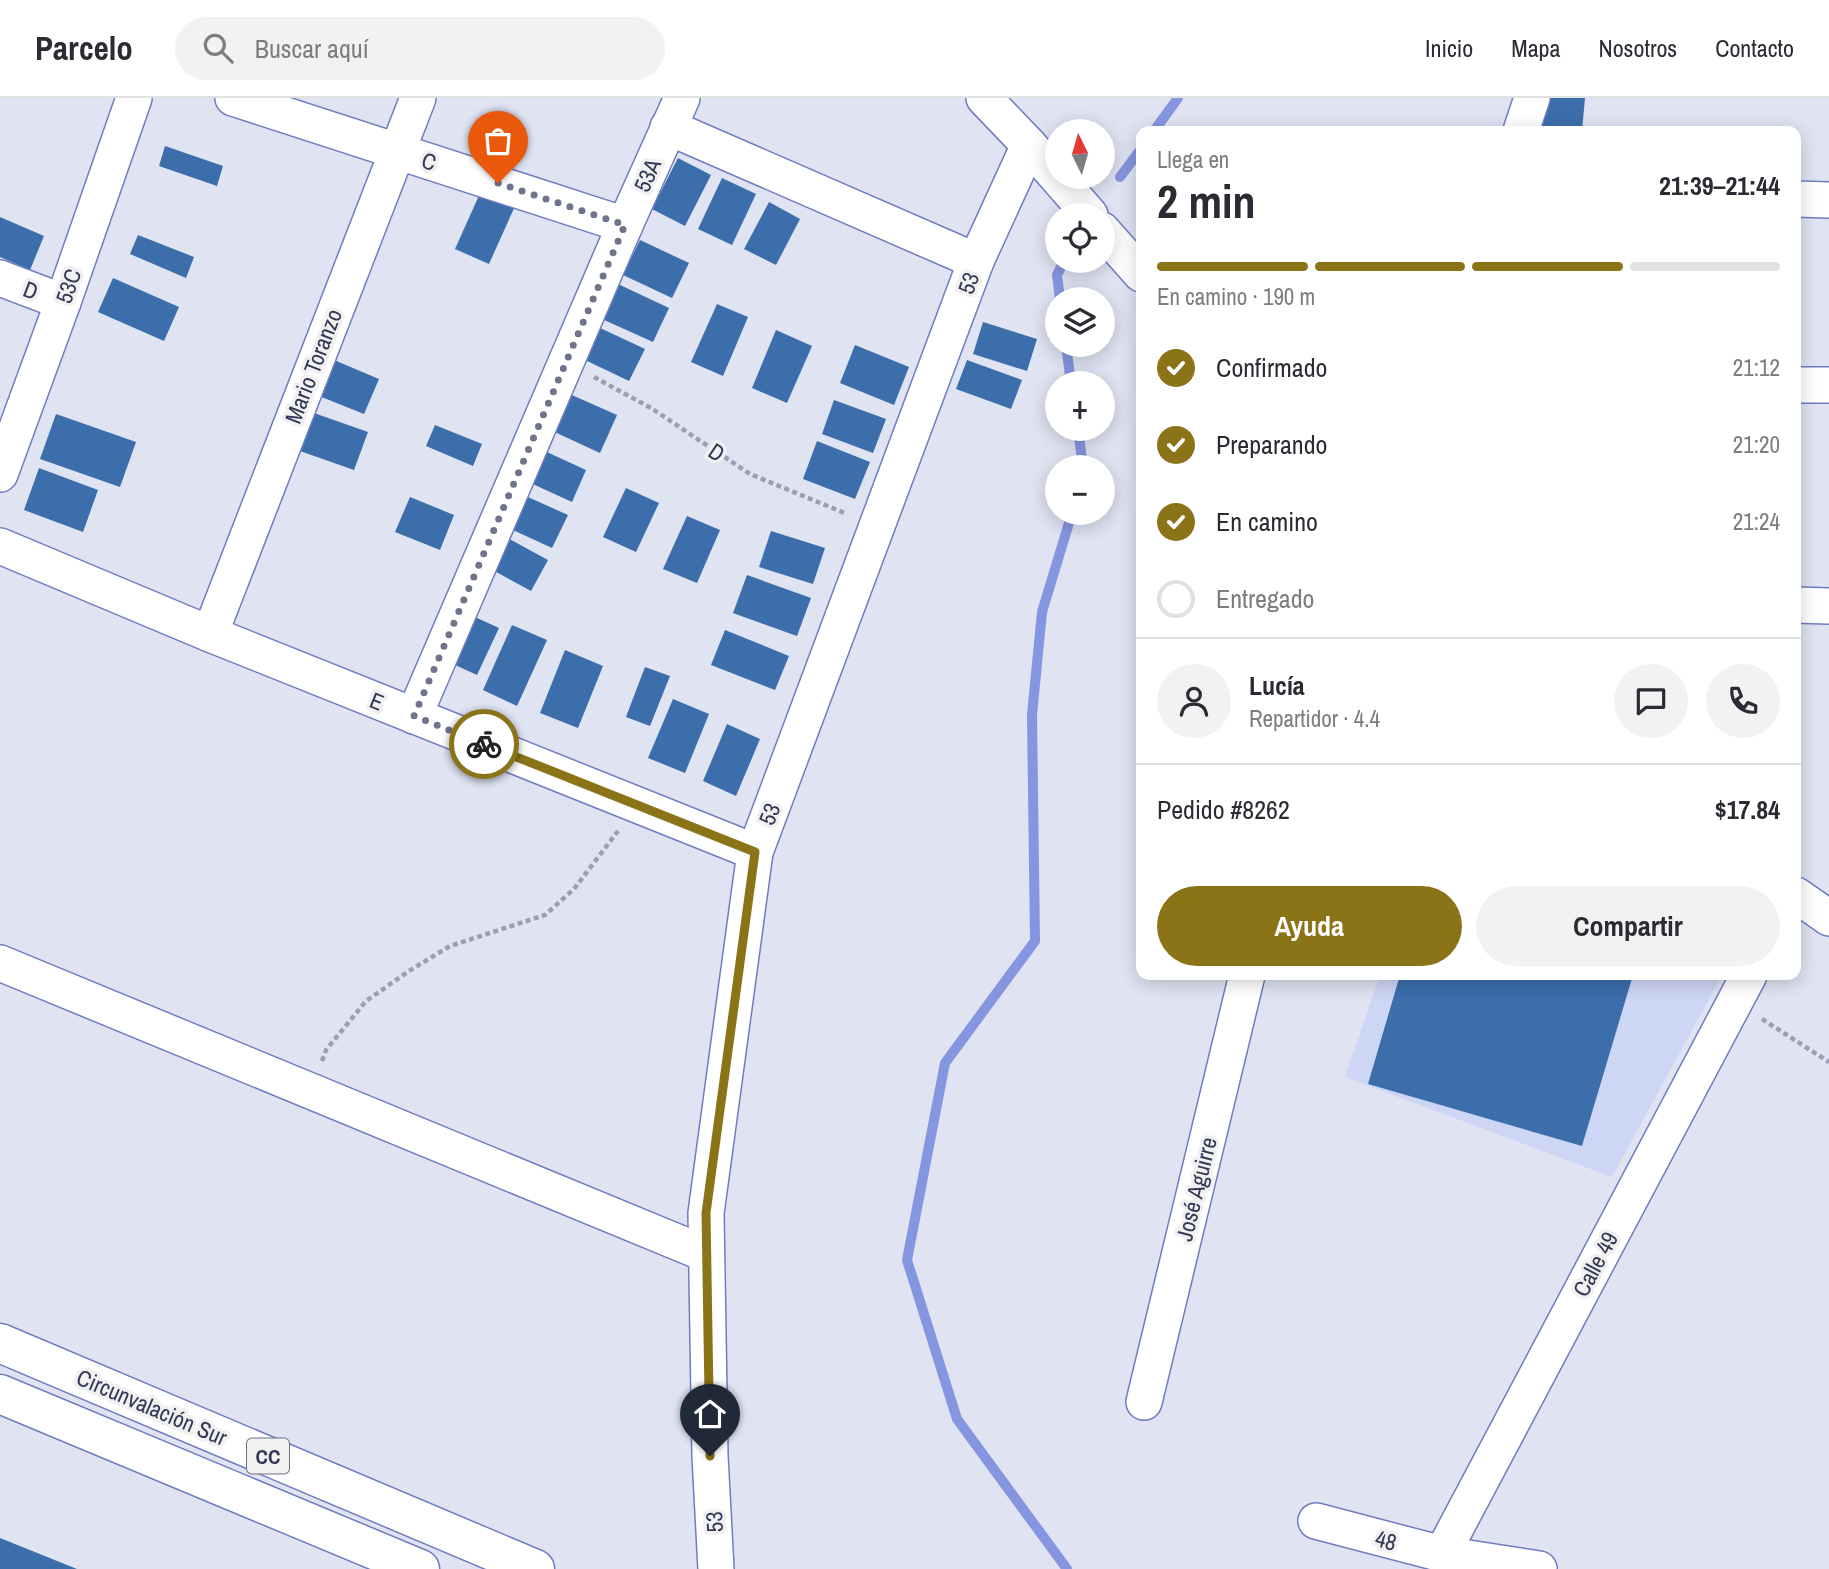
<!DOCTYPE html>
<html lang="es">
<head>
<meta charset="utf-8">
<style>
  :root { --surface:#fff; --page:#f2f2f3; --text:#2b2b33; --muted:#7c7c81; --line:#e1e1e2; --accent:#8b7418 }
  body { margin:0; font-family:"Archivo Narrow",sans-serif; background:var(--page); color:var(--text); height:100vh; display:flex; flex-direction:column; font-size:26px; white-space:nowrap }
  * { box-sizing:border-box; margin:0 }
  p { font-size:23px; color:var(--muted) }
  .icon { flex:none; width:38px; height:38px; fill:none; stroke:currentColor; stroke-width:2; stroke-linecap:round; stroke-linejoin:round }
  .map { position:relative; flex:1; overflow:hidden }
  .sheet { position:absolute; left:1136px; top:28px; width:665px; height:854px; display:flex; flex-direction:column; background:var(--surface); border-radius:14px; box-shadow:0 4px 18px #0003 }
  .sheet>* { flex:none }
  .needle { width:46px; rotate:355deg }
  .fabs { position:absolute; left:1045px; top:21px; display:grid; gap:14px }
  .fabs a { display:grid; place-items:center; width:70px; height:70px; border-radius:50%; background:var(--surface); box-shadow:0 4px 18px #0003; font-size:35px }
  .pin { position:absolute; display:grid; place-items:center; width:60px; height:60px; color:#fff; margin:-72px -30px; border-radius:50% 50% 50% 0; rotate:-45deg; box-shadow:0 0 7px #0007 }
  .pin .icon { rotate:45deg }
  .courier { position:absolute; display:grid; place-items:center; width:70px; height:70px; margin:-35px; border:5px solid #8b7418; border-radius:50%; background:#fff; color:#222; box-shadow:0 2px 9px #0007 }
  .headline em { font-style:normal; font-weight:800 }
  .headline div { display:flex; flex-direction:column-reverse }
  .headline { display:flex; align-items:center; justify-content:space-between; height:119px; padding:0 21px }
  h1 { font-size:46px; font-weight:800; line-height:52px }
  .bar { display:grid; grid-template-columns:repeat(4,1fr); gap:10px 7px; align-content:center; height:84px; padding:0 21px }
  .bar i { height:9px; border-radius:5px; background:var(--line) }
  .bar .current { background:var(--accent) }
  .bar p { grid-column:span 4 }
  .line { display:flex; align-items:center; gap:18px; padding:0 21px; border-top:2px solid var(--line) }
  .line div { flex:1 }
  .round { display:grid; place-items:center; flex:none; width:74px; height:74px; border-radius:37px; background:var(--page) }
  ol { padding:0 21px; list-style:none }
  li { display:flex; align-items:center; gap:21px; height:77px }
  li p { margin-inline-start:auto }
  li .icon { padding:7px; border-radius:50%; background:var(--accent); color:#fff; stroke-width:4 }
  li:last-child { color:var(--muted) }
  li i { width:38px; height:38px; border:4px solid var(--line); border-radius:50% }
  .action { display:flex; gap:14px; margin-top:auto; padding:14px 21px }
  .action a { flex:1; height:80px; border-radius:42px; background:var(--accent); color:#fff; font-size:28px; font-weight:800; line-height:80px; text-align:center }
  .action a+a { background:var(--page); color:var(--text) }
  header { display:flex; align-items:center; gap:42px; box-sizing:border-box; height:98px; padding:0 35px; background:var(--surface); border-bottom:2px solid var(--line) }
  header strong { font-size:33px }
  nav { display:flex; gap:38px; margin-inline-start:auto; font-size:24px }
  .search { width:490px; height:63px; background:var(--page); display:flex; align-items:center; gap:18px; box-sizing:border-box; padding:0 24px; border-radius:38px; color:var(--muted); font-size:26px }
  .map>svg:first-child { display:block }
  .built { fill:#ced6f6 }
  .lines { fill:none; stroke-linecap:round; stroke-linejoin:round }
  .stream { stroke:#8695e0; stroke-width:10 }
  .building { fill:#3b6eab }
  .street-casing { stroke:#6f7dc0; stroke-width:38 }
  .highway-casing { stroke:#6f7dc0; stroke-width:41 }
  .path { stroke:#9a9fb4; stroke-width:4.5; stroke-dasharray:5 3.5; stroke-linecap:butt }
  .street { stroke:#fff; stroke-width:35 }
  .highway { stroke:#fff; stroke-width:38 }
  .done { stroke:#6f748d; stroke-width:7; stroke-dasharray:0 12.6 }
  .route { stroke:#8b7418; stroke-width:9 }
  .labels { text-anchor:middle; dominant-baseline:central; stroke-width:7; stroke-linejoin:round; paint-order:stroke }
  .shield { fill:#f1f1f1; stroke:#6b7084; stroke-width:2 }
  .shield-label { font-size:21px; font-weight:bold; fill:#323856 }
  .street-label { font-size:23px; fill:#323856; stroke:#f1f1f1 }
</style>
</head>
<body>
<header>
<strong>Parcelo</strong>
<div class="search"><svg class="icon" aria-label="search" viewBox="0 0 24 24"><circle cx="10" cy="10" r="6"/><path d="M15 15l6 6"/></svg>Buscar aquí</div>
<nav><a>Inicio</a><a>Mapa</a><a>Nosotros</a><a>Contacto</a></nav>
</header>
<div class="map">
<svg width="1829" height="1471" viewBox="0 0 1829 1471">
  <rect width="100%" height="100%" fill="#dfe3f2"/>
  <path class="built" d="M1380,877H1722L1612,1079L1345,979Z"/>
  <g class="lines">
    <g class="stream">
      <path d="M1154,33L1178,0"/>
      <path d="M1120,79L1141,51"/>
      <path d="M1060,201L1057,177L1064,163"/>
      <path d="M1066,247L1071,285"/>
      <path d="M1078,331L1083,369"/>
      <path d="M1067,1471L957,1321L907,1162L945,965L1035,843L1032,617L1042,514L1072,415"/>
    </g>
  </g>
  <g class="building">
    <path d="M1545,0H1585L1582,33H1542Z"/>
    <path d="M165,48L223,68L217,88L159,68Z"/>
    <path d="M678,60L711,77L685,128L652,111Z"/>
    <path d="M722,80L756,96L732,147L698,131Z"/>
    <path d="M481,93L515,108L489,166L455,151Z"/>
    <path d="M769,104L800,121L776,167L744,151Z"/>
    <path d="M0,119L44,138L30,172L0,159Z"/>
    <path d="M138,137L194,159L186,180L130,156Z"/>
    <path d="M640,142L689,165L672,200L623,177Z"/>
    <path d="M113,180L179,209L164,243L98,214Z"/>
    <path d="M618,186L669,210L653,244L602,221Z"/>
    <path d="M717,206L748,219L723,278L691,264Z"/>
    <path d="M983,224L1037,241L1027,273L973,256Z"/>
    <path d="M598,229L645,251L629,283L583,261Z"/>
    <path d="M776,232L812,248L787,305L752,290Z"/>
    <path d="M855,247L909,269L894,307L840,285Z"/>
    <path d="M334,262L379,281L364,316L319,298Z"/>
    <path d="M967,262L1022,282L1011,311L956,291Z"/>
    <path d="M565,294L617,317L600,355L548,331Z"/>
    <path d="M834,302L886,321L873,355L822,336Z"/>
    <path d="M314,315L368,334L354,372L300,353Z"/>
    <path d="M56,316L136,344L120,389L40,361Z"/>
    <path d="M435,327L482,346L473,368L426,348Z"/>
    <path d="M817,343L870,364L855,401L803,381Z"/>
    <path d="M538,350L586,372L572,404L524,382Z"/>
    <path d="M39,370L98,392L83,434L24,412Z"/>
    <path d="M626,390L659,405L636,454L603,439Z"/>
    <path d="M519,395L568,417L552,450L504,428Z"/>
    <path d="M410,399L454,417L440,452L395,434Z"/>
    <path d="M687,418L720,432L697,485L663,471Z"/>
    <path d="M771,433L825,450L813,486L759,469Z"/>
    <path d="M504,438L548,462L531,493L487,469Z"/>
    <path d="M747,477L811,500L797,538L733,515Z"/>
    <path d="M466,515L499,530L477,577L444,562Z"/>
    <path d="M512,527L547,542L517,608L483,592Z"/>
    <path d="M725,532L789,558L775,592L711,567Z"/>
    <path d="M565,552L603,568L578,630L540,615Z"/>
    <path d="M645,569L670,578L650,628L626,619Z"/>
    <path d="M673,601L709,616L685,675L648,660Z"/>
    <path d="M727,626L760,641L736,698L703,683Z"/>
    <path d="M1400,877H1633L1582,1048L1368,986Z"/>
    <path d="M0,1440L77,1471H0Z"/>
  </g>
  <g class="lines">
    <g class="street-casing">
      <g id="street">
        <path d="M233,0L625,127"/>
        <path d="M984,0L1029,47L1090,117"/>
        <path d="M668,29L976,163"/>
        <path d="M1521,33L1532,0"/>
        <path d="M1796,101L1829,102"/>
        <path d="M1102,132L1141,176"/>
        <path d="M0,180L63,204"/>
        <path d="M1796,287H1829"/>
        <path d="M0,376L63,204L134,0"/>
        <path d="M0,448L210,536L755,754"/>
        <path d="M1796,507L1829,508"/>
        <path d="M210,536L418,0"/>
        <path d="M414,618L625,127L682,0"/>
        <path d="M1796,797L1829,820"/>
        <path d="M0,865L706,1156"/>
        <path d="M1144,1304L1247,877"/>
        <path d="M1316,1423L1442,1456L1539,1471"/>
        <path d="M1442,1456L1749,877"/>
        <path d="M716,1471L710,1358L706,1115L755,754L976,163L1029,47"/>
      </g>
    </g>
    <g class="highway-casing">
      <g id="highway">
        <path d="M0,1245L535,1471"/>
        <path d="M0,1296L420,1471"/>
      </g>
    </g>
    <g class="path">
      <path d="M594,279L651,310L750,376L847,416"/>
      <path d="M1762,921L1829,964"/>
      <path d="M322,963L326,952L366,903L409,873L450,848L545,817L574,791L618,733"/>
    </g>
    <use href="#street" class="street"/>
    <use href="#highway" class="highway"/>
  </g>
  <g class="lines">
    <path class="done" d="M484,646L414,618L625,127L498,85"/>
    <path class="route" d="M484,646L755,754L706,1115L710,1358"/>
  </g>
  <g class="labels">
    <rect class="shield" x="247" y="1340.5" width="42" height="35" rx="5"/>
    <g class="shield-label">
      <text x="268" y="1358">CC</text>
    </g>
    <g class="street-label">
      <text transform="translate(429 63) rotate(18)">C</text>
      <text transform="translate(647 77) rotate(-66)">53A</text>
      <text transform="translate(968 185) rotate(-70)">53</text>
      <text transform="translate(68 188) rotate(-71)">53C</text>
      <text transform="translate(31 192) rotate(21)">D</text>
      <text transform="translate(313 268) rotate(-69)">Mario Toranzo</text>
      <text transform="translate(717 354) rotate(34)">D</text>
      <text transform="translate(377 603) rotate(22)">E</text>
      <text transform="translate(769 716) rotate(-69)">53</text>
      <text transform="translate(1196 1091) rotate(-76)">José Aguirre</text>
      <text transform="translate(1595 1166) rotate(-62)">Calle 49</text>
      <text transform="translate(152 1309) rotate(23)">Circunvalación Sur</text>
      <text transform="translate(714 1424) rotate(-93)">53</text>
      <text transform="translate(1386 1442) rotate(15)">48</text>
    </g>
  </g>
</svg>
<div class="fabs">
<a><svg class="needle" viewBox="-14 -14 28 28"><path d="M0-13l5 13h-10z" fill="#e53935"/><path d="M0 13l5-13h-10z" fill="#7c7c81"/></svg></a>
<a><svg class="icon" aria-label="locate" viewBox="0 0 24 24"><circle cx="12" cy="12" r="6"/><path d="M12 2v4M12 18v4M2 12h4M18 12h4"/></svg></a>
<a><svg class="icon" aria-label="layers" viewBox="0 0 24 24"><path d="M12 4l9 5-9 5-9-5zM3 14l9 5 9-5"/></svg></a>
<a>+</a>
<a>−</a>
</div>
<div class="pin" style="left:498px;top:85px;background:#ea580c"><svg class="icon" aria-label="bag" viewBox="0 0 24 24"><path d="M5 8h14l-1 12H6zM9 8a3 3 0 0 1 6 0"/></svg></div>
<div class="pin" style="left:710px;top:1358px;background:#1f2937"><svg class="icon" aria-label="home" viewBox="0 0 24 24"><path d="M3 11l9-7 9 7M6 9v11h12V9"/></svg></div>
<div class="courier" style="left:484px;top:646px"><svg class="icon" aria-label="bike" viewBox="0 0 24 24"><circle cx="6" cy="16" r="4"/><circle cx="18" cy="16" r="4"/><path d="M6 16l4-8h5l3 8M10 8l3 8H6M13 5h3"/></svg></div>
<section class="sheet">
<div class="headline"><div><h1>2 min</h1><p>Llega en</p></div><em>21:39–21:44</em></div>
<div class="bar"><i class="current"></i><i class="current"></i><i class="current"></i><i></i><p>En camino · 190 m</p></div>
<ol>
<li><svg class="icon" aria-label="check" viewBox="0 0 24 24"><path d="M5 12l5 5 9-10"/></svg>Confirmado<p>21:12</p></li>
<li><svg class="icon" aria-label="check" viewBox="0 0 24 24"><path d="M5 12l5 5 9-10"/></svg>Preparando<p>21:20</p></li>
<li><svg class="icon" aria-label="check" viewBox="0 0 24 24"><path d="M5 12l5 5 9-10"/></svg>En camino<p>21:24</p></li>
<li><i></i>Entregado</li>
</ol>
<div class="line" style="height:126px"><a class="round"><svg class="icon" aria-label="person" viewBox="0 0 24 24"><circle cx="12" cy="8" r="4"/><path d="M4 21q1-7 8-7t8 7"/></svg></a><div><b>Lucía</b><p>Repartidor · 4.4</p></div><a class="round"><svg class="icon" aria-label="chat" viewBox="0 0 24 24"><path d="M4 5h16v11H9l-5 4z"/></svg></a><a class="round"><svg class="icon" aria-label="phone" viewBox="0 0 24 24"><path d="M5 4h4l2 5-3 2q2 4 5 5l2-3 5 2v4C11 20 4 13 5 4z"/></svg></a></div>
<div class="line" style="height:91px"><div>Pedido #8262</div><b>$17.84</b></div>
<div class="action"><a>Ayuda</a><a>Compartir</a></div>
</section>
</div>
</body>
</html>
